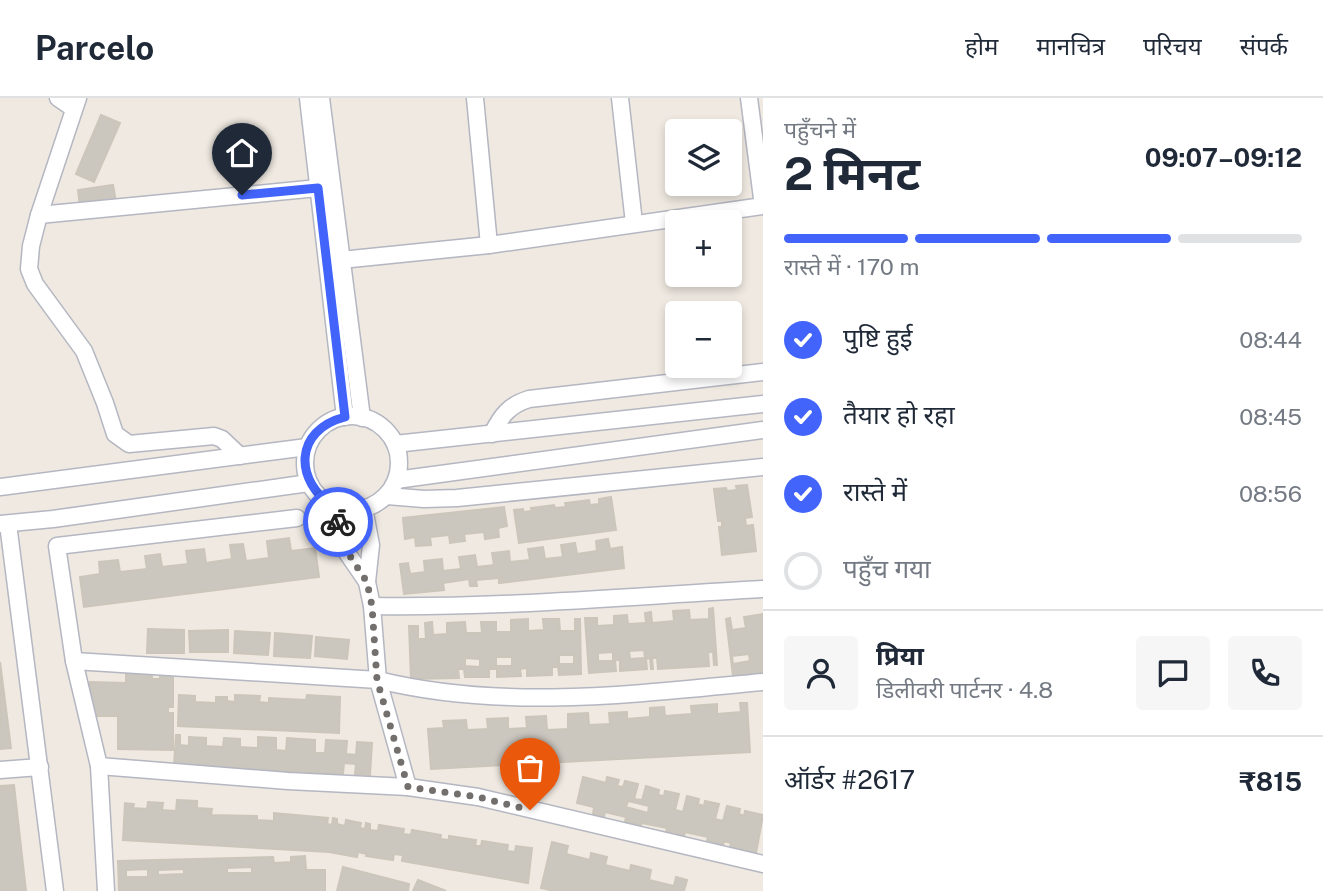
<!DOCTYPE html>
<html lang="hi">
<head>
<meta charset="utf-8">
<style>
  :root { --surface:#fff; --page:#f6f6f7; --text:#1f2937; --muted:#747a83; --line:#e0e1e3; --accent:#4264fb }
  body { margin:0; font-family:"Public Sans","Noto Sans Devanagari",sans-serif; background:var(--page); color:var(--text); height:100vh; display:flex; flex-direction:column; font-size:26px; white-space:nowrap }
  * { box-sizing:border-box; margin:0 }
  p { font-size:23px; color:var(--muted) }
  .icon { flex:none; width:38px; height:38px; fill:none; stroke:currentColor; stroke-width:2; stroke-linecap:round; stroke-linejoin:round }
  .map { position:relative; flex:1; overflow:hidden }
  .drawer { display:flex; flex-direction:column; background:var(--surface); width:560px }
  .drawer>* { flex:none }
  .tools { position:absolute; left:665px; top:21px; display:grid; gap:14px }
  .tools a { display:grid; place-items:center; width:77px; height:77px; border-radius:7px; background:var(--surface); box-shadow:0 4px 10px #0003; font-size:35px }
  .pin { position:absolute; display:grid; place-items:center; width:60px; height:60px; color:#fff; margin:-72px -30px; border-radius:50% 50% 50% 0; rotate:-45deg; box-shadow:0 0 7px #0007 }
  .pin .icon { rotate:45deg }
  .courier { position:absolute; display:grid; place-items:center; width:70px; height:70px; margin:-35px; border:5px solid #4264fb; border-radius:50%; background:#fff; color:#222; box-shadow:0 2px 9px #0007 }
  .head em { font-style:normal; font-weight:700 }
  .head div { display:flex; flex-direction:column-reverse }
  .head { display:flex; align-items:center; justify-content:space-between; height:119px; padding:0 21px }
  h1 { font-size:46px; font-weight:700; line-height:52px }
  .bar { display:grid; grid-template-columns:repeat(4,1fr); gap:10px 7px; align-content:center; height:84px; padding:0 21px }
  .bar i { height:9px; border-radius:5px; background:var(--line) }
  .bar .on { background:var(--accent) }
  .bar p { grid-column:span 4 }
  .line { display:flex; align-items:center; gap:18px; padding:0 21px; border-top:2px solid var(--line) }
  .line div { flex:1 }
  .round { display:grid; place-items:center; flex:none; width:74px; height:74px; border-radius:7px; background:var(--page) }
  ol { padding:0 21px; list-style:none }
  li { display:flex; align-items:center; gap:21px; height:77px }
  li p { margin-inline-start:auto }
  li .icon { padding:7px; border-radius:50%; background:var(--accent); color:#fff; stroke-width:4 }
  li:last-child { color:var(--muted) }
  li i { width:38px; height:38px; border:4px solid var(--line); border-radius:50% }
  header { display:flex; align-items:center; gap:42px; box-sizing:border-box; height:98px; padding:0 35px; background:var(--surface); border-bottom:2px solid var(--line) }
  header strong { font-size:33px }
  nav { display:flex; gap:38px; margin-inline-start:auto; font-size:24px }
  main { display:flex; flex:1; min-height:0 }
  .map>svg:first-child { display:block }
  .building { fill:#cbc7bf; stroke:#cbc5ba; stroke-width:2; fill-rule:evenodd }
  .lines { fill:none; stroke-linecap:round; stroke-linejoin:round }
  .minor-casing { stroke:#b4b7c1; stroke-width:19 }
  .minor { stroke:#fff; stroke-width:16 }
  .done { stroke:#726f6d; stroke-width:7; stroke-dasharray:0 12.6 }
  .route { stroke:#4264fb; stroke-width:9 }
</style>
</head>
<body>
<header>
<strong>Parcelo</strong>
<nav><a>होम</a><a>मानचित्र</a><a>परिचय</a><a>संपर्क</a></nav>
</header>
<main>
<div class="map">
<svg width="763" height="793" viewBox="0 0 763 793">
  <rect width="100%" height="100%" fill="#efe9e1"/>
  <g class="building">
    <path d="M101,17L120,25L94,84L76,76Z"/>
    <path d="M113,87L116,104L80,109L78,92Z"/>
    <path d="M747,387L752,419L745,420L746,428L753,427L756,453L722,457L719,429H722V423H718L714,391L726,390L727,393L737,392L736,388Z"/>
    <path d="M611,399L616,432L519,445L514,412L523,411V414L532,413L531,410L554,407L555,410L566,409L565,405L589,402L590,407L599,406V401Z"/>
    <path d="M504,409L507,428L498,430L499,439L485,441L484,434L464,436L465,443L450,445L449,437L430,439L431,447L416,448L415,439L405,441L403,420Z"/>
    <path d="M289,440L291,453L315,450L319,479L84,509L80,479L100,476L99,464L118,462L120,474L147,471L145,458L160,456L162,469L188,466L186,453L204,451L206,465L232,461L230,447L243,446L246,463L269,460L267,443Z"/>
    <path d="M608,441L610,451L622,449L624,470L499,485V480L476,482L477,488H470L469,481L443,485L444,492L404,496L400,466L408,465L410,476L425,474L424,463L442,461L443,473L461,471L459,459L475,457L477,469L494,467L492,455L509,453L510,464L530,462L528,451L543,449L545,461L563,459L561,447L575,445L577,456L597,453L596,443Z"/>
    <path d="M713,510L717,567H714L713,554H708L709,568L658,571L657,560H652L653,571H651L650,560L646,561L647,571L620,573V562H615L616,573L589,575L585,520H597V528L614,527V518L627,517L628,526L646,525L645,515L651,514L652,525L674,523L673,513L689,512L690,522L709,521V511ZM644,552L645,560L630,561L629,553ZM613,554V563H598V555Z"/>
    <path d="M763,516V575L733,578L726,521L730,520L732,532L746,530L744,519ZM749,556L750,563L733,566L732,558Z"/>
    <path d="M528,521V533L544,532L543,521H559L560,533H575V521H580L581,576L559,577L558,569H552V577L527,578V570L520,571L521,578L497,579V571H489V579H465L464,571H458L459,580L411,581L409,528H418V541H426L425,525L432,524L433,537L447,536V525L465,524L466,535H482L481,524H496V534H511V522ZM559,557H574V566H559ZM496,559H512V568H496ZM465,560L480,561V569L465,568Z"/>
    <path d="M148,531L184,532V555H147Z"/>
    <path d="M228,532V554H190L189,533Z"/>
    <path d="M235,533L270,535L268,557L234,555Z"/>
    <path d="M275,535L312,538L310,560L274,558Z"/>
    <path d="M316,539L349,542L347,561L315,558Z"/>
    <path d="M0,564L11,650L0,651Z"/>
    <path d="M126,575L152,576V581H160V576H173V609H168V615H173V652L118,651V618H90V584L126,585Z"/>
    <path d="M179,597L195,598V604L216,605V599H227V603L235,604V597L260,598L259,604L269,605V600L306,602L307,597L340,599L339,635L178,628Z"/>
    <path d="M740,605H747L750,654L431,671L428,631L444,630L443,623L466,622L467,632L488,631L487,621L508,620V631L527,630L526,619L546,618L547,632L568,631V616L588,615L589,627L610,626L609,615L627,614V621L650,619V610L664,609L665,618L692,616L691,608L717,606V616L741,614Z"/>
    <path d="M176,637H180V647L189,648V639L206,640V648L223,649L224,640L240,641V649L258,650V639L276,640V652L286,653L287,640L315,642V655H325L326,642L347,643L346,656L356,657L357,644L372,645L370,677L355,676L356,666L344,665L343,676L174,667Z"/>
    <path d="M583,679L606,685L607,679L619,682L617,688L623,689L625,683L638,686L634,701L642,702L646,688L659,692L658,697L664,698L665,693L679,696L675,712L683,714L687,698L699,701L698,706L704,708L705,703L719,706L715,721L723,723L727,708L740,711L739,716L744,718L745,713L763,717L756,755L730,749L731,745L724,743L723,747L707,743L708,739L685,734L684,738L666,734L667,730L642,725L641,727L625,724L626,719L605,714L604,719L593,716L594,709L577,705ZM628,703L649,708L648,715L626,709Z"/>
    <path d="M14,687L26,793H0V688Z"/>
    <path d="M177,702L197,703V710L212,711L211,717L257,718V722L274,723V715L328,720L327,726L332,727L333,720L337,721V726L345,728L346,722L361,725L360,730L365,731L366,725L370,726V732L378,733L379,727L404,731L403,736L411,737L412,732L441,737L440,741L449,742V738L476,742L475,748H481L482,743L508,747L507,753L515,754L516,748L532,750L528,785L402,763L403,757L394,756L393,762L366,758L367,756L358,754L357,759L329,754L123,742L125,705L134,706L133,710L147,711L148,704L163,705L162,712L176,713Z"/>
    <path d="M552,744L568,748L566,756L590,762L591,755L607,759L605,767L630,773L631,767L651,772L649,782L674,788L676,779L687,782L684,793H554L541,790Z"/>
    <path d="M305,758L306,772H325V793H119L118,763L273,759L274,765L291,764V759ZM252,769V775H227V770ZM148,771V779H126V772ZM184,771V776L158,777V772Z"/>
    <path d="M343,769L409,786L408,793H337Z"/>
    <path d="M418,782L446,793H413Z"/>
  </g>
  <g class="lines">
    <g class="minor-casing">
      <g id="minor">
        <path d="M58,0L74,11"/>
        <path d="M78,0L39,117L31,148L29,171L35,186L84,253L105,305L115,336L129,346L214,338L222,341L240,358"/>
        <path d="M308,0L345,319"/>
        <path d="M321,0L362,320"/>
        <path d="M475,0L489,147"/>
        <path d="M620,0L634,125"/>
        <path d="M749,0L763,108"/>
        <path d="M39,117L318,90"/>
        <path d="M341,162L489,147L763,108"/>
        <circle cx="352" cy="365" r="47"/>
        <path d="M492,336C501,318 509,307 529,301L763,274"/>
        <path d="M395,346L763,306"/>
        <path d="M396,382L763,332"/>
        <path d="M0,389L307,349"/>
        <path d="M387,398L424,401L457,400L763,369"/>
        <path d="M336,410L343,449L367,484"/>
        <path d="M364,410L371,447L367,484L372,508L378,582L408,689"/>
        <path d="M0,426L53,421L309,385"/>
        <path d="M8,426L55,793"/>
        <path d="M372,508C502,510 633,498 763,491"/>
        <path d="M74,563L378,582C504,613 635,596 763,584"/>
        <path d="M99,668L288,683L408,689L478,699L763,766"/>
        <path d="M0,672L40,669"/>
        <path d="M106,793L99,668L74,563L57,448L297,420"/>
      </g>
    </g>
    <use href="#minor" class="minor"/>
  </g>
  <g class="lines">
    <path class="done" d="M338,424L344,449L367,484L372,508L377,582L408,689L478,699L530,712"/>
    <path class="route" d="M242,97L318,90L345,319C294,332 293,383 335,410L338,424"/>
  </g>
</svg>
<div class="tools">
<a><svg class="icon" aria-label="layers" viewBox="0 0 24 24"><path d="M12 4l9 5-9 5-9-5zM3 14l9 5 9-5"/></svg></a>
<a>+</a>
<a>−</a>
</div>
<div class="pin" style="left:530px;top:712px;background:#ea580c"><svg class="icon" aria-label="bag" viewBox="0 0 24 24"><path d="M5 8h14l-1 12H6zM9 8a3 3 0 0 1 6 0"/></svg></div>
<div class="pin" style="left:242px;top:97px;background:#1f2937"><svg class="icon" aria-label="home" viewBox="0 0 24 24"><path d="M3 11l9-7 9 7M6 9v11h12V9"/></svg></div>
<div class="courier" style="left:338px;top:424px"><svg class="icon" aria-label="bike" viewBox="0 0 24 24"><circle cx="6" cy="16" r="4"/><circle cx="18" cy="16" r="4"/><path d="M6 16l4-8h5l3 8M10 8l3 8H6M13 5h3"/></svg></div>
</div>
<section class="drawer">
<div class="head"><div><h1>2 मिनट</h1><p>पहुँचने में</p></div><em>09:07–09:12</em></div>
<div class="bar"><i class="on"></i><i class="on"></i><i class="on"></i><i></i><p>रास्ते में · 170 m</p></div>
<ol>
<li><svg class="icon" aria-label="check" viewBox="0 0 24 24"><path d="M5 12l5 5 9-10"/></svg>पुष्टि हुई<p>08:44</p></li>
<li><svg class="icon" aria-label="check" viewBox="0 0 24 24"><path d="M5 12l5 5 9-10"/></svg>तैयार हो रहा<p>08:45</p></li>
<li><svg class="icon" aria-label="check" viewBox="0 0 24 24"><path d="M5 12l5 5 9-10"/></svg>रास्ते में<p>08:56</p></li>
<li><i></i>पहुँच गया</li>
</ol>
<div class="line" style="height:126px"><a class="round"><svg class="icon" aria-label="person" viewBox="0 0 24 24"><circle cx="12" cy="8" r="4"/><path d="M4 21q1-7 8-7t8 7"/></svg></a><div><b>प्रिया</b><p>डिलीवरी पार्टनर · 4.8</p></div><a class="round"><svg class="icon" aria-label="chat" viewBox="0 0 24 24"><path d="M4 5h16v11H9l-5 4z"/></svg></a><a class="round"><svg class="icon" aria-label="phone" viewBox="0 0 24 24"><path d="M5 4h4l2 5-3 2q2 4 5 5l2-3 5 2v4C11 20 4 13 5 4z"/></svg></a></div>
<div class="line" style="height:91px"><div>ऑर्डर #2617</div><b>₹815</b></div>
</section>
</main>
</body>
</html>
